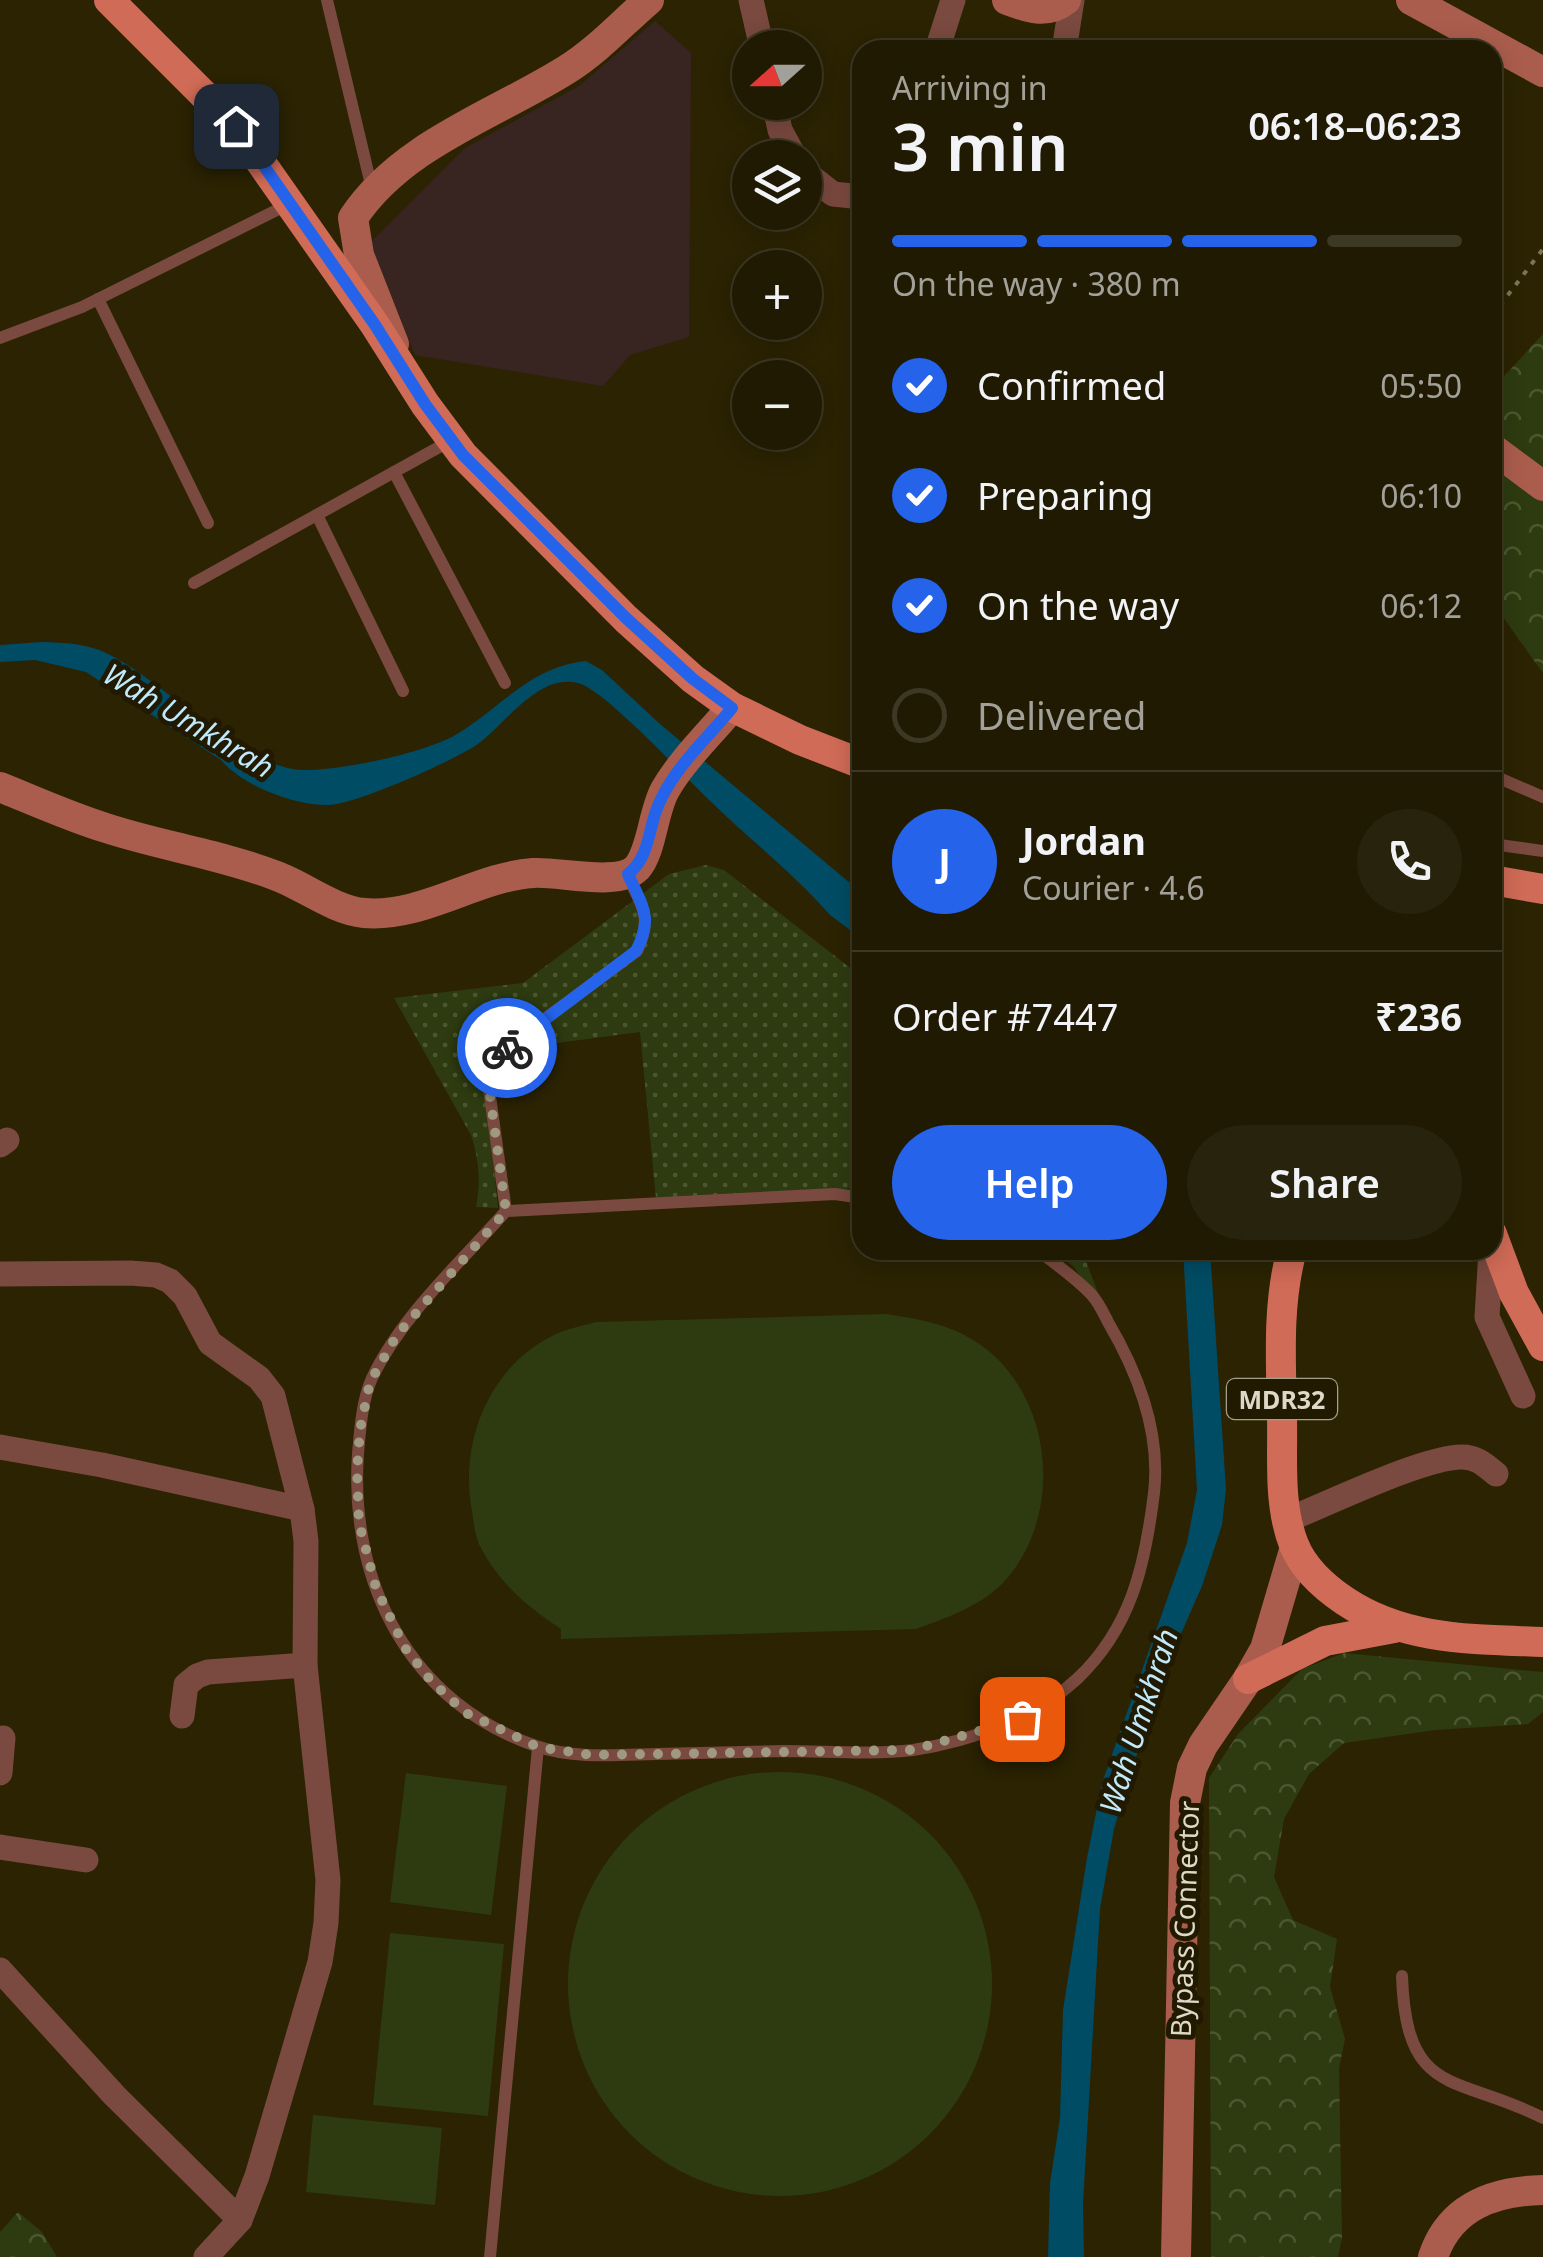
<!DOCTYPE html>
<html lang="en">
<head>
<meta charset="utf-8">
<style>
  :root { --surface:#201a02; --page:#28230c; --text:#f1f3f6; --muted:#a2a199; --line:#3d3824; --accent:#2563eb }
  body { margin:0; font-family:"Noto Sans",sans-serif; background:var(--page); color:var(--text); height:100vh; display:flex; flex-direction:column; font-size:38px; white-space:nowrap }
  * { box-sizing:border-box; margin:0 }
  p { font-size:32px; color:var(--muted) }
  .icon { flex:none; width:55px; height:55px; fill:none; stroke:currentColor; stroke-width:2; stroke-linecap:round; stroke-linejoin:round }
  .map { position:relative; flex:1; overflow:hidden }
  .sheet { position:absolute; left:852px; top:40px; width:650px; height:1220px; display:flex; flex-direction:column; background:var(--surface); border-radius:30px; box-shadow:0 5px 25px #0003,0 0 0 2px var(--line) }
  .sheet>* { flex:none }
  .needle { width:65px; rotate:249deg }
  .controls { position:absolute; left:732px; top:30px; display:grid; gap:20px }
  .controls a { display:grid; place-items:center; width:90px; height:90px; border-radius:50%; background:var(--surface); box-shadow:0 5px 25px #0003,0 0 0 2px var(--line); font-size:50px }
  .pin { position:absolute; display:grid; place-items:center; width:85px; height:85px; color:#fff; margin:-42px; border-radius:20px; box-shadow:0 5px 15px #0006 }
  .courier { position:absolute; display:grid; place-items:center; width:100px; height:100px; margin:-50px; border:8px solid #2563eb; border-radius:50%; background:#fff; color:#222; box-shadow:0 2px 12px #0007 }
  .overview em { font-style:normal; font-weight:600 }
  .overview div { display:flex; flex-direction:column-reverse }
  .overview { display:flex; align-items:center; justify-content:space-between; height:170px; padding:0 40px }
  h1 { font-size:65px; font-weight:600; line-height:75px }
  .bar { display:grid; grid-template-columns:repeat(4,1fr); gap:15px 10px; align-content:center; height:120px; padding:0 40px }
  .bar i { height:12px; border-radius:8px; background:var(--line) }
  .bar .on { background:var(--accent) }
  .bar p { grid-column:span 4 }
  .line { display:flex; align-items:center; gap:25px; padding:0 40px; border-top:2px solid var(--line) }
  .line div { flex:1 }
  .round { display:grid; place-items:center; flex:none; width:105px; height:105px; border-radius:52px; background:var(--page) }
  ol { padding:0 40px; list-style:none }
  li { display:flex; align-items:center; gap:30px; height:110px }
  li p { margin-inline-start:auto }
  li .icon { padding:10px; border-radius:50%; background:var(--accent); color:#fff; stroke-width:4 }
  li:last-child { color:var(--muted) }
  li i { width:55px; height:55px; border:5px solid var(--line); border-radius:50% }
  .cta { display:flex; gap:20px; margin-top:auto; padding:20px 40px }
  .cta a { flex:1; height:115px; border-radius:60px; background:var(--accent); color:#fff; font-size:40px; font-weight:600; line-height:115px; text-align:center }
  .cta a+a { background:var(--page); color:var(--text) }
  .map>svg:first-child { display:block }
  .commercial { fill:#382522 }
  .grass { fill:url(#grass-dots) }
  .forest { fill:url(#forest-crowns) }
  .park { fill:#2e3b10 }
  .water { fill:#004c64 }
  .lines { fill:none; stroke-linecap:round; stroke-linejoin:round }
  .path { stroke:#7c755b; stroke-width:4; stroke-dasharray:5 8; stroke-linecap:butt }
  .lane { stroke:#7a493f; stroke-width:12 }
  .street { stroke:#7a493f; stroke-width:25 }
  .secondary { stroke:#ab5d4d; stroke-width:30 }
  .primary { stroke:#d06b57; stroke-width:30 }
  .done { stroke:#9f9982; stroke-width:10; stroke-dasharray:0 18 }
  .route { stroke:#2563eb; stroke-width:12 }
  .labels { text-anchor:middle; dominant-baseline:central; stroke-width:10; stroke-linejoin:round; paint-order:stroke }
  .shield { fill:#211900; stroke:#a59f8b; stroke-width:2.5 }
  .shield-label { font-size:25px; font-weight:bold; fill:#ded9c7 }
  .street-label { font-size:28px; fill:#ded9c7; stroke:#211900 }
  .water-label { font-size:30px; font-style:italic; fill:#c0e9fc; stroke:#211900 }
</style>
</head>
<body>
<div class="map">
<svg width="1543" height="2257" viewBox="0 0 1543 2257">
  <defs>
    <pattern id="grass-dots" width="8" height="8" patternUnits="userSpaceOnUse" patternTransform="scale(2.5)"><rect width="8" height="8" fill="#2e3b10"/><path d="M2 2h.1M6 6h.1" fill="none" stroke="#4c5731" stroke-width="1.8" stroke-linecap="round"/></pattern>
    <pattern id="forest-crowns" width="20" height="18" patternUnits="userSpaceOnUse" patternTransform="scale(2.5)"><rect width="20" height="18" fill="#2e3b10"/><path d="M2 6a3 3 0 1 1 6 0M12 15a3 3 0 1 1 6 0" fill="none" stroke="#4c5731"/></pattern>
  </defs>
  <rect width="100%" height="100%" fill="#2b2302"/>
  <path class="commercial" d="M655,21L691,53L689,337L630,355L603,386L415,355L370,243L465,148L579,86Z"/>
  <g class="grass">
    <path d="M706,865L724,870L862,977V1188L656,1199L640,1032L482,1053L498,1208L476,1207C481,1181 479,1160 471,1135L394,998L523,983L669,874Z"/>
    <path d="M1054,1250H1082L1105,1312L1074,1267Z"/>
  </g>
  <g class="forest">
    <path d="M1543,334V673L1493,603L1492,393L1495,386Z"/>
    <path d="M1344,1653L1543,1672V1712L1528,1724L1435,1730L1344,1743L1309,1774L1284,1819L1274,1877L1293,1920L1337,1939L1330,1987L1345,2039L1339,2068L1342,2238L1338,2257H1211L1209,1778L1238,1734L1302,1669Z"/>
    <path d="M18,2212L42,2232L57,2257H0V2232Z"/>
  </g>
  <g class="park">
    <path d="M887,1314C918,1319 948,1324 975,1341C1050,1389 1064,1502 1013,1571C989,1604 951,1616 916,1629L561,1639V1629C529,1608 499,1583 481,1548C475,1538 474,1523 472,1511C459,1444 488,1368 552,1336C565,1329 582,1326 596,1322Z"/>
    <circle cx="780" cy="1984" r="212"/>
    <path d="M406,1773L507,1786L491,1915L390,1902Z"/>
    <path d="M390,1933L504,1944L488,2116L373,2105Z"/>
    <path d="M313,2115L442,2128L435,2205L306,2192Z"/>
  </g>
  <g class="water">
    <path d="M42,642C65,643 87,643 108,654C165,681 240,767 302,770C339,771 426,753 457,734C503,706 530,667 586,661L602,670L660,724L862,893V939L830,915C793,873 748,838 708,799C684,776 604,689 578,683C538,673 506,724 478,744C453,761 359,803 330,805C296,806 244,787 221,760L86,672L35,660L0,662V645Z"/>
    <path d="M1183,1250H1210L1226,1489L1222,1525L1202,1586L1158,1686L1114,1829L1100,1909L1083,2204L1084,2257H1048L1050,2183L1060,2118L1063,2010L1087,1858L1102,1783L1187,1543L1197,1490Z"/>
  </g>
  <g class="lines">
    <path class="path" d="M1492,316L1543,249"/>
    <g class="lane">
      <path d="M327,0L372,189"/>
      <path d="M98,299L208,523"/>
      <path d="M0,338L82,307L289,204"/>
      <path d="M394,472L505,683"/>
      <path d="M317,515L403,691"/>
      <path d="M194,583L450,441"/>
      <path d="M1492,775L1543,797"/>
      <path d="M1492,844L1543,851"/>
      <path d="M862,1198L835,1194L506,1211C460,1263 402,1315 372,1378C362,1400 360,1430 358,1454C349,1583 410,1703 536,1746C573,1759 617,1755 656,1754C698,1753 741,1752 784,1751C826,1751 872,1755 913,1750C971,1741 1034,1719 1077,1679C1131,1628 1145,1566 1154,1493C1161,1433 1138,1373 1108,1322C1103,1312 1098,1301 1090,1293C1074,1277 1055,1263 1037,1250"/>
      <path d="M506,1211L489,1089C490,1068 498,1058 512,1043L637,951C653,917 642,906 627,875"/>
      <path d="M1402,1976C1406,2099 1457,2074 1543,2118"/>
      <path d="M490,2257L538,1747"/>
    </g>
    <g class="street">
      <path d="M751,0L762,48"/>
      <path d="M937,50L953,0"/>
      <path d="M1064,50L1072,0"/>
      <path d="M774,102L780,130L795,158"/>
      <path d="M805,172L833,194L862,197"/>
      <path d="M0,1145L7,1140"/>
      <path d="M1491,1250L1487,1317L1523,1396"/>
      <path d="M0,1274L130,1273L156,1275L170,1281L185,1296L210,1343L259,1378L273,1396L302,1509L306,1541L305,1665L328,1880L326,1923L320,1962L257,2176L240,2220L206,2257"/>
      <path d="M0,1447L102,1465L302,1509"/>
      <path d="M1287,1520C1328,1504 1423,1457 1462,1457C1477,1457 1485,1465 1496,1474"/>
      <path d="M182,1716L186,1685L197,1676L208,1672L305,1665"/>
      <path d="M0,1773L3,1738"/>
      <path d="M0,1847L86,1860"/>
      <path d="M0,1970L114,2095L240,2220"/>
    </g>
    <g class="secondary">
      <path d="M1007,0C1028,8 1047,15 1066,0"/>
      <path d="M1411,0L1543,72"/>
      <path d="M394,344L359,255L353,218C401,145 494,115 566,70C598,50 621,24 649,0"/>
      <path d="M1492,448L1543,486"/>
      <path d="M0,787C35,801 70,817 106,828C161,846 219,854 274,875C303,885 333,910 364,913C423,918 476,877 533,873C558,871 619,887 637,868C652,851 653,811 665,790C682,760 710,734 732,707"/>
      <path d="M1176,2257L1185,1803L1192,1768L1203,1745L1248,1679L1265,1649L1295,1547"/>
      <path d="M1433,2257C1450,2206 1494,2191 1543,2190"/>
    </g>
    <g class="primary">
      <path d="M109,0L236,127L375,325L425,404L463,455L626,619L693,679L732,707L800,740L862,764"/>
      <path d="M1492,880L1543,889"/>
      <path d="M1492,1234L1514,1293L1543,1346"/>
      <path d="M1292,1250C1277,1304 1281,1361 1282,1417C1283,1460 1278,1504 1294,1545C1304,1569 1324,1587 1345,1601C1405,1641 1473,1639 1543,1642"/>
      <path d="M1248,1679L1325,1641L1394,1628"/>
    </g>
  </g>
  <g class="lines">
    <path class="done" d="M507,1048C495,1061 490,1071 489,1088L506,1211L397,1335L370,1382L360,1430L357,1471L359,1523L376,1588L405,1648L432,1682L466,1713L538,1747L591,1755L912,1750L1022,1719"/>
    <path class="route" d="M236,126L375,325L425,404L463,455L626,618L693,679L732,708C706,740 670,771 656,811C648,834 648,859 628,874C642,906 654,917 636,951L507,1048"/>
  </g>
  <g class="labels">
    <rect class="shield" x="1227" y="1379" width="110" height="40" rx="8"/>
    <g class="shield-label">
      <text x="1282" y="1399">MDR32</text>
    </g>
    <g class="street-label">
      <text transform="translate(1184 1919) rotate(-88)">Bypass Connector</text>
    </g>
    <g class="water-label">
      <text transform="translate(189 720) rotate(31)">Wah Umkhrah</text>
      <text transform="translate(1138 1721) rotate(-72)">Wah Umkhrah</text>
    </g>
  </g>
</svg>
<div class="controls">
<a><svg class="needle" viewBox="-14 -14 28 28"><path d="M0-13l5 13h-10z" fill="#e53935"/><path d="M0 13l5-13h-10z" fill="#a2a199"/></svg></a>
<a><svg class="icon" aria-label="layers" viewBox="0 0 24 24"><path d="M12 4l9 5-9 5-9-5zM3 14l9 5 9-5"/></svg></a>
<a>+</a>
<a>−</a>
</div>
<div class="pin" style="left:1022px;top:1719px;background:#ea580c"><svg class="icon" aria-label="bag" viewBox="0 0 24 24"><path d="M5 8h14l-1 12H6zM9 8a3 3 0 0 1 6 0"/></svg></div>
<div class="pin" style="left:236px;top:126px;background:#1f2937"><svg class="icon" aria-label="home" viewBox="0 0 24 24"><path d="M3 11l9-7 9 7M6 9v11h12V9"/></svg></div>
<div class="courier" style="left:507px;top:1048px"><svg class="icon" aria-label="bike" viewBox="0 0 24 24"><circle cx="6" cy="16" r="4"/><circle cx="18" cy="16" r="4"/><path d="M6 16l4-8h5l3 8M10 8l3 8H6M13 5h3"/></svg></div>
<section class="sheet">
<div class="overview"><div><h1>3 min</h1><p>Arriving in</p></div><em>06:18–06:23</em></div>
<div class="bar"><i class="on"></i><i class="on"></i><i class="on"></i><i></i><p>On the way · 380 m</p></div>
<ol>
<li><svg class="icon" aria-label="check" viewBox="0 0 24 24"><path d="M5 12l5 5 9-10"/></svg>Confirmed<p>05:50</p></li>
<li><svg class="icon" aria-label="check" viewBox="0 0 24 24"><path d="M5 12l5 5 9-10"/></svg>Preparing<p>06:10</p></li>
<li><svg class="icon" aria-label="check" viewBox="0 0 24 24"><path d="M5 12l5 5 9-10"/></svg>On the way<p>06:12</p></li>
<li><i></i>Delivered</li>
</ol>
<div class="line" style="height:180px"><b class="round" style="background:var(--accent);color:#fff">J</b><div><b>Jordan</b><p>Courier · 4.6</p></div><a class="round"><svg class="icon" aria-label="phone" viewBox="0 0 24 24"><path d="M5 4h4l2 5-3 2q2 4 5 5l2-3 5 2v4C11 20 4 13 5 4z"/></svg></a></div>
<div class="line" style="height:130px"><div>Order #7447</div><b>₹236</b></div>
<div class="cta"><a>Help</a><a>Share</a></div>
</section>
</div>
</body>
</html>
